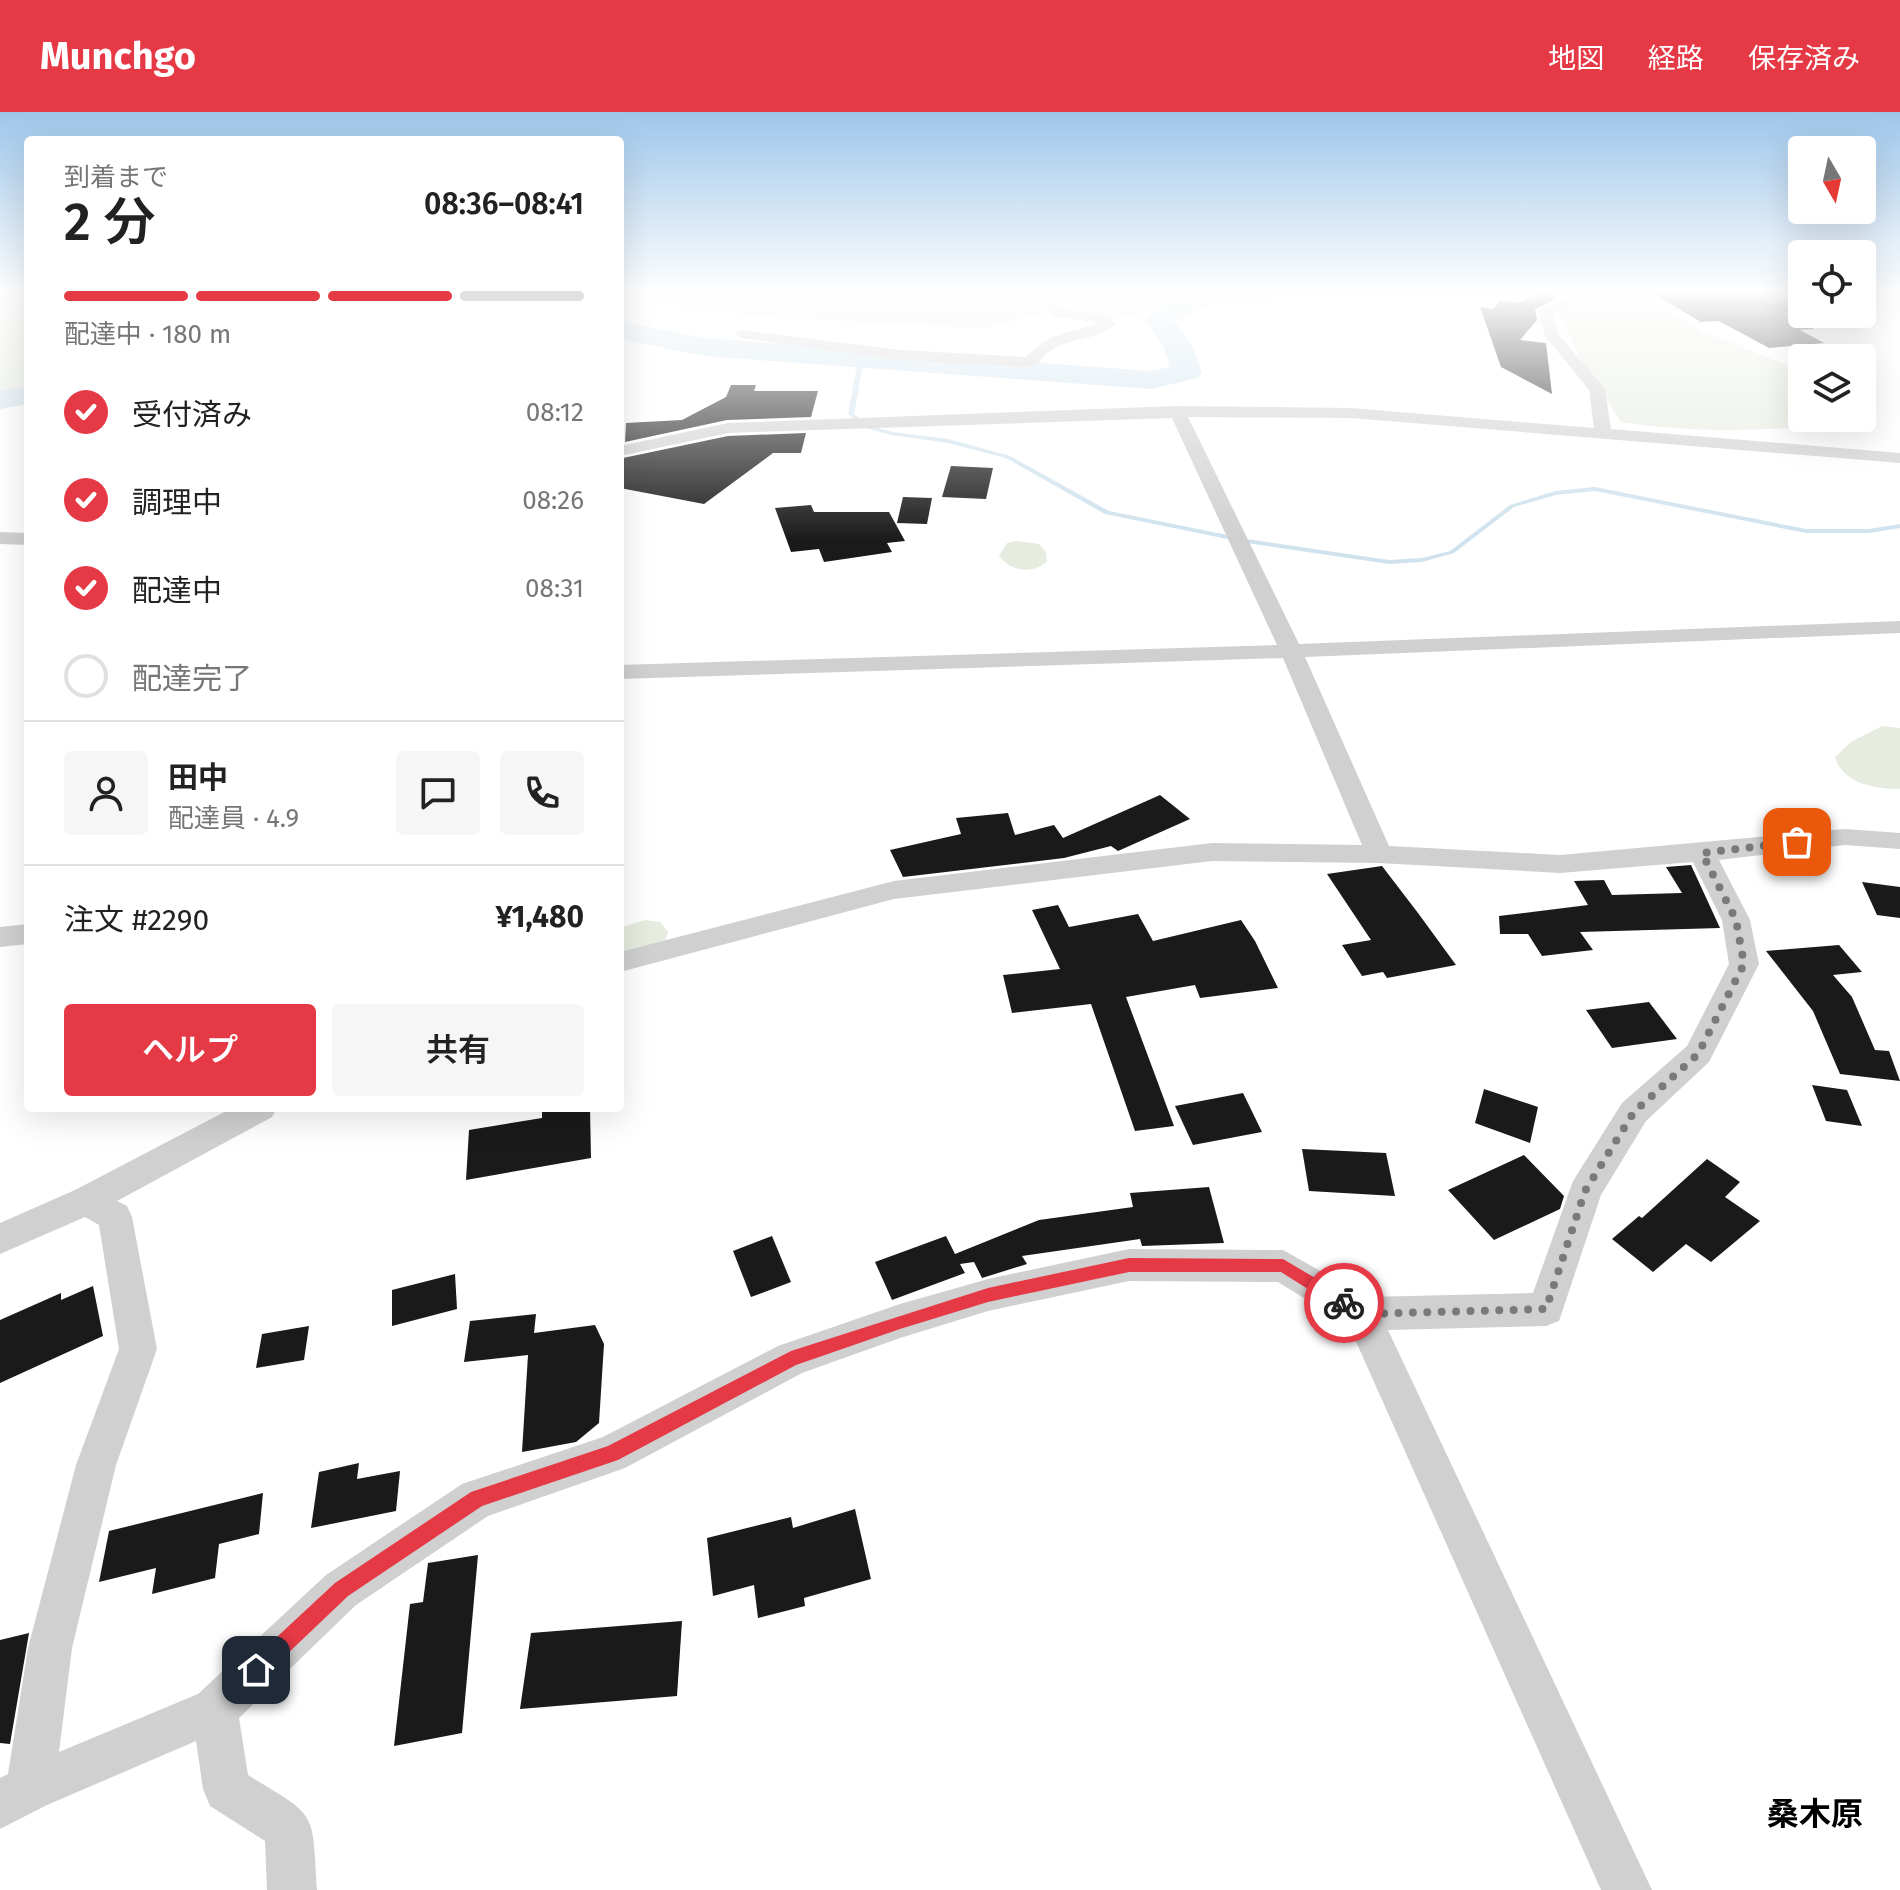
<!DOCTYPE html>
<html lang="ja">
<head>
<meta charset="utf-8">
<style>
  :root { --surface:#fff; --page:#f6f6f6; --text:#222; --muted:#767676; --line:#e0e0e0; --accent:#e63946 }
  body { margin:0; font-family:"Fira Sans","Noto Sans JP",sans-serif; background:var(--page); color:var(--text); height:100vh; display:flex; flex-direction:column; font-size:30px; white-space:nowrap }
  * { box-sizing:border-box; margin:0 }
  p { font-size:26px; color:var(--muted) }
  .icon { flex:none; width:44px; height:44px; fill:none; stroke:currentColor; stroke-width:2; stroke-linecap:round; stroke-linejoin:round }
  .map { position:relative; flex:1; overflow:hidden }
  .drawer { position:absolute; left:24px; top:24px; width:600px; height:976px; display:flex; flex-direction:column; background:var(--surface); border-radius:8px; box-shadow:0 8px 32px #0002 }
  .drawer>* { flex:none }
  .needle { width:52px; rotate:171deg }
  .fabs { position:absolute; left:1788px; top:24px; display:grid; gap:16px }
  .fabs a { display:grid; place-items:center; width:88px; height:88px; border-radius:8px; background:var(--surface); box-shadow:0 8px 32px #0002; font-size:40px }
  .pin { position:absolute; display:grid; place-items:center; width:68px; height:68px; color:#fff; margin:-34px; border-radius:16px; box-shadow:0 4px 12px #0006 }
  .courier { position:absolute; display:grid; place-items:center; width:80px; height:80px; margin:-40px; border:6px solid #e63946; border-radius:50%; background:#fff; color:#222; box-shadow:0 2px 10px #0007 }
  .summary em { font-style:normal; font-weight:600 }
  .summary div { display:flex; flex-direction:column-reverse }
  .summary { display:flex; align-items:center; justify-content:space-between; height:136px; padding:0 40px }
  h1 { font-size:52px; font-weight:600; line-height:60px }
  .bar { display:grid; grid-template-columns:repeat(4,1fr); gap:12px 8px; align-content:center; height:96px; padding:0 40px }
  .bar i { height:10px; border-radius:6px; background:var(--line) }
  .bar .active { background:var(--accent) }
  .bar p { grid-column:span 4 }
  .line { display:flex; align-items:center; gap:20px; padding:0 40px; border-top:2px solid var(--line) }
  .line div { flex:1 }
  .round { display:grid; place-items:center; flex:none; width:84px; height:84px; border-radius:8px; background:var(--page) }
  ol { padding:0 40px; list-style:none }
  li { display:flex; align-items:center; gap:24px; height:88px }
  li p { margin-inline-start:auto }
  li .icon { padding:8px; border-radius:50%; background:var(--accent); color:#fff; stroke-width:4 }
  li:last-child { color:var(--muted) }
  li i { width:44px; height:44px; border:4px solid var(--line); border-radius:50% }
  .primary-button { display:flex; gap:16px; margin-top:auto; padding:16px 40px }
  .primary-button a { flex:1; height:92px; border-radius:8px; background:var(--accent); color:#fff; font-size:32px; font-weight:600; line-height:92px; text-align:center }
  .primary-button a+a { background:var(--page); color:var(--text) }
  header { display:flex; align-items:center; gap:48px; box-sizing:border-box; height:112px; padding:0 40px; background:var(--accent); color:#fff }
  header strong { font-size:38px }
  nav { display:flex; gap:44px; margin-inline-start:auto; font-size:28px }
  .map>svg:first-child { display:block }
  .green { fill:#e6ecdf }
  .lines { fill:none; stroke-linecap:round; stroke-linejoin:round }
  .stream { fill:#cfe2ee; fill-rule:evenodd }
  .river { fill:#cfe2ee; fill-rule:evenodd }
  .building { fill:#1a1a1a }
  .minor { fill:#d0d0d0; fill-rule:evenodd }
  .route { fill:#e63946 }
  .done { stroke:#7a7a7a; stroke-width:8; stroke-dasharray:0 14.4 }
  .labels { text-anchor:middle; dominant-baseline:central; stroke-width:8; stroke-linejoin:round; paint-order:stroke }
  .near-quarter-label { font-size:32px; font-weight:bold; fill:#000; stroke:#fff }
</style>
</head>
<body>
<header>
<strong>Munchgo</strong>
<nav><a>地図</a><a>経路</a><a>保存済み</a></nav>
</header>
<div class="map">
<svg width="1900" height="1778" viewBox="0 0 1900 1778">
  <rect width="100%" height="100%" fill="#fff"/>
  <g class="green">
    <path d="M0,180H28V277L0,281Z"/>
    <path d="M620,180H1176L1136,205L1110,206L1064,197L983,216L765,205L620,186Z"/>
    <path d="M1573,180H1654L1655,188L1702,219L1782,251L1802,263V306H1845L1840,311C1767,320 1694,321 1621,310L1583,252L1554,192Z"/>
    <path d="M1016,429L1039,432L1046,440L1047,450C1031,462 1012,460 999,444L1007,431Z"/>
    <path d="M1882,614L1900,616V677C1875,677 1843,672 1835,645L1851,630Z"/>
    <path d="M645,808L660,810L668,820L665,830L620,842V816Z"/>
  </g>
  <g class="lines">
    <path class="stream" d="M861,246L864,248L854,302L870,314L893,320L948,327L1010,344L1109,399L1247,427L1389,448L1422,446L1450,439L1510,393L1555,379L1595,375L1806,417H1869L1900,412V416L1869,421H1806L1595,379L1556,383L1514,395L1454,441L1422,450L1389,452L1247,431L1105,402L1006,346L948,331L891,323L866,316L848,302L858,248Z"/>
    <g class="river">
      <path d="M1197,180H1279L1275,186L1266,188L1209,193L1174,209L1192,233L1202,260L1198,266L1151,277L704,244L620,227V209L704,226L1151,259L1170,255L1163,233L1144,207L1160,193Z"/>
      <path d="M28,274V292L0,297V279Z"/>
    </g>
  </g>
  <g class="building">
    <path d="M1540,180H1560L1553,188L1535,198L1537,208L1520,228L1546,231L1552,282L1501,255L1480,195L1493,197L1500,188L1520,191Z"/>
    <path d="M1650,180H1782L1802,190V210L1814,217L1800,218L1824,231L1769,236L1719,209L1701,210Z"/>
    <path d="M731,273H756L754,279H818L811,305L727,308L625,330L626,311L682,308L726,285Z"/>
    <path d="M806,321L801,341H773L704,392L620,376L623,346L728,324Z"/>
    <path d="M951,354L993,356L986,387L942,385Z"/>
    <path d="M903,385L932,386L927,412L897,411Z"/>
    <path d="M811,393L814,400H889L905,429L887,431L892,440L824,450L819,437L791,440L775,396Z"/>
    <path d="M1160,683L1190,707L1118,739L1111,734L1064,746L903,765L890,738L961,722L956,706L1008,701L1015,723L1054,713L1063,726Z"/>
    <path d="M1691,753L1720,816L1580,820L1593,838L1542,844L1528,822H1500L1499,804L1588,793L1574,769L1604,768L1612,783L1682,781L1666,755Z"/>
    <path d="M1382,754L1418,801L1456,853L1387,866L1383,860L1362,864L1342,833L1371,828L1327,762Z"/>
    <path d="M1862,770L1900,775V806L1877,803Z"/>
    <path d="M1058,793L1069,815L1138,802L1153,829L1241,808L1255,829L1278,876L1200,886L1195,873L1126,885L1174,1014L1135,1019L1091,892L1012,901L1003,863L1060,857L1032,798Z"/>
    <path d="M1839,833L1862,860L1833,863L1852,885L1875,938L1889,939L1900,969L1840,962L1813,899L1766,839Z"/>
    <path d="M1649,890L1677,927L1612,936L1586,898Z"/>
    <path d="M1812,973L1847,978L1862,1014L1826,1009Z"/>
    <path d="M1484,977L1538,995L1530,1031L1475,1011Z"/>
    <path d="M1243,981L1262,1020L1193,1033L1175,994Z"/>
    <path d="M542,996H590L591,1046L466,1068L469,1018L542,1006Z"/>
    <path d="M1302,1037L1386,1041L1395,1084L1309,1079Z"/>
    <path d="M1524,1043L1564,1084L1560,1097L1494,1128L1448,1078Z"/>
    <path d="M1707,1047L1740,1070L1725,1085L1760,1109L1711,1150L1686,1132L1653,1160L1612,1127L1639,1104L1642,1106Z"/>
    <path d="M1209,1075L1224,1131L1142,1134L1140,1127L1022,1144L1027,1152L982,1166L974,1150L960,1152L965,1161L892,1188L875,1150L946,1124L955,1142L1039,1108L1133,1095L1130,1081Z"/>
    <path d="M772,1124L791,1170L751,1185L733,1139Z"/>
    <path d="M455,1162L457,1197L392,1214V1178Z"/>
    <path d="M93,1174L103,1224L0,1271V1208L61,1181V1188Z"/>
    <path d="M536,1202L534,1221L595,1213L604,1232L599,1311L576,1330L522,1340L528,1243L464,1250L470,1209Z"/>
    <path d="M309,1214L304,1248L256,1256L262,1222Z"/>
    <path d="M359,1351L357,1367L400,1359L396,1399L311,1416L319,1360Z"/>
    <path d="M263,1381L259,1422L219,1432L215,1466L152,1482L156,1456L99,1470L109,1419Z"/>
    <path d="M855,1397L871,1467L804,1486L805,1494L758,1506L754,1473L713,1484L707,1426L791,1405L793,1416Z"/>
    <path d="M478,1443L462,1621L394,1634L410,1492L423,1490L428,1451Z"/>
    <path d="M682,1509L677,1584L520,1597L531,1521Z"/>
    <path d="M29,1521L10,1632L0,1631V1528Z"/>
  </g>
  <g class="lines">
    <g class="minor">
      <path d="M1056,180H1071L1057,192L1061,197L1110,204L1116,212C1093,233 1058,222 1038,251L1025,255L901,248L741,226L734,222L741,218L901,238L1025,245L1051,225L1100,211L1052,204L1042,191Z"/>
      <path d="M1577,180H1595L1553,201L1559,223L1605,277L1611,317L1900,341V351L1351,306L1188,305L1299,532L1900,509V521L1305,545L1389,734L1560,743L1845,717L1900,721V737L1845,733L1719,748L1750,808L1759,852L1709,950L1646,1009L1601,1083L1559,1209L1546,1214L1388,1218L1652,1778H1601L1349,1214L1278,1170L1129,1169L988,1199L900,1226L802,1261L625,1356L488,1404L356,1493L239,1606L248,1663C318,1706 312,1696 317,1778H267L265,1729L210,1694L203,1677L196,1629L47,1693L0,1717V1666L8,1662L28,1536L76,1353L119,1237L99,1113L85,1105L0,1142V1111L75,1078L232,996H277L272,1005L117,1089L127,1094L132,1105L157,1237L116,1353L72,1536L59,1640L198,1582L326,1463L462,1372L603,1325L778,1234L900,1192L988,1167L1129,1137L1283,1138L1367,1185L1533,1181L1573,1069L1622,991L1687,934L1729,852L1722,808L1693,750L1560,761L1379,751L1212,749L894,787L620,860V840L894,769L1212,731L1362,733L1283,546L620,567V553L1277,533L1172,306L728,321L620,344V334L728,311L1177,294L1351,296L1594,316L1589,278L1545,224L1538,199Z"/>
      <path d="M0,420L28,421V433L0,432Z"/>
      <path d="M28,812V832L0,835V815Z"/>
    </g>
  </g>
  <linearGradient id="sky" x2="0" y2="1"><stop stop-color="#9ec6ea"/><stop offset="0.42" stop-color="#fff"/><stop offset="1" stop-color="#fff" stop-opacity="0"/></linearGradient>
  <rect width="1900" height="428" fill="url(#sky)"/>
  <path class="route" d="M1129,1146L1283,1147L1349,1186L1352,1191L1349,1196H1338L1281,1160H1129L988,1190L900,1217L796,1253L618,1348L482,1394L348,1484L263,1565L256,1568L249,1565L247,1558L249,1551L335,1471L471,1380L608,1334L791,1239L988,1176Z"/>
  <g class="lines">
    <path class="done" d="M1344,1191L1362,1202L1546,1197L1585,1079L1634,1000L1698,942L1744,852L1736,808L1702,741L1797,730"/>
  </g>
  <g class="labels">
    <g class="near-quarter-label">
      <text x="1815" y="1702">桑木原</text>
    </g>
  </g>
</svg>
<div class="fabs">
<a><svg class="needle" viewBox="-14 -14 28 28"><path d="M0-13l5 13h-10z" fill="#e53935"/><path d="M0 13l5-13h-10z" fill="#767676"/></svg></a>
<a><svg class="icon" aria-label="locate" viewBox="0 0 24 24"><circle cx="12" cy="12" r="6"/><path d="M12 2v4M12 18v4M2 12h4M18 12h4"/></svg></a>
<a><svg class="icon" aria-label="layers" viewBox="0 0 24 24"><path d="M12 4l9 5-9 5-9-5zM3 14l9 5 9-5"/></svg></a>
</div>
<div class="pin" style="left:1797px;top:730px;background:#ea580c"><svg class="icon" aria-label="bag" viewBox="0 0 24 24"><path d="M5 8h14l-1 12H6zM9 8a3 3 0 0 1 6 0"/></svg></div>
<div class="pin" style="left:256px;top:1558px;background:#1f2937"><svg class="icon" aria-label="home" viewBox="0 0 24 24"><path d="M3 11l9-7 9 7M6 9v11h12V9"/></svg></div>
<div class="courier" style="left:1344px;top:1191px"><svg class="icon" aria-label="bike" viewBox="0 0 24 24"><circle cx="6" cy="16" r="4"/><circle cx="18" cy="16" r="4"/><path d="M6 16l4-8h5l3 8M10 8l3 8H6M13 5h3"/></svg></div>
<section class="drawer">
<div class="summary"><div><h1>2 分</h1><p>到着まで</p></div><em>08:36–08:41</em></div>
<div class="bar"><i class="active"></i><i class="active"></i><i class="active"></i><i></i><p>配達中 · 180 m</p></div>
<ol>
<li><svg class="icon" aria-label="check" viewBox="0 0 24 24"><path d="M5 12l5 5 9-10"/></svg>受付済み<p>08:12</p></li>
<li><svg class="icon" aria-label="check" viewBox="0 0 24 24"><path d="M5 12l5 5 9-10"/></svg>調理中<p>08:26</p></li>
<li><svg class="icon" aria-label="check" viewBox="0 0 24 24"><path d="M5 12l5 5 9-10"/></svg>配達中<p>08:31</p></li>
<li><i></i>配達完了</li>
</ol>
<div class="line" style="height:144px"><a class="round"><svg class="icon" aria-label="person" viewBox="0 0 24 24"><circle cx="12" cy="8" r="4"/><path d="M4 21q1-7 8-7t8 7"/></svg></a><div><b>田中</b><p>配達員 · 4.9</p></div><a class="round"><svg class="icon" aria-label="chat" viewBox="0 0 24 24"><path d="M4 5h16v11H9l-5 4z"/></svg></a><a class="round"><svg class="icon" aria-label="phone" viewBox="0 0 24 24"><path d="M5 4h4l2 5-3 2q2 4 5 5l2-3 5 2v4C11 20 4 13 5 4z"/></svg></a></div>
<div class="line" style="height:104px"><div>注文 #2290</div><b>¥1,480</b></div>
<div class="primary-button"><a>ヘルプ</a><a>共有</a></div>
</section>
</div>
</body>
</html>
